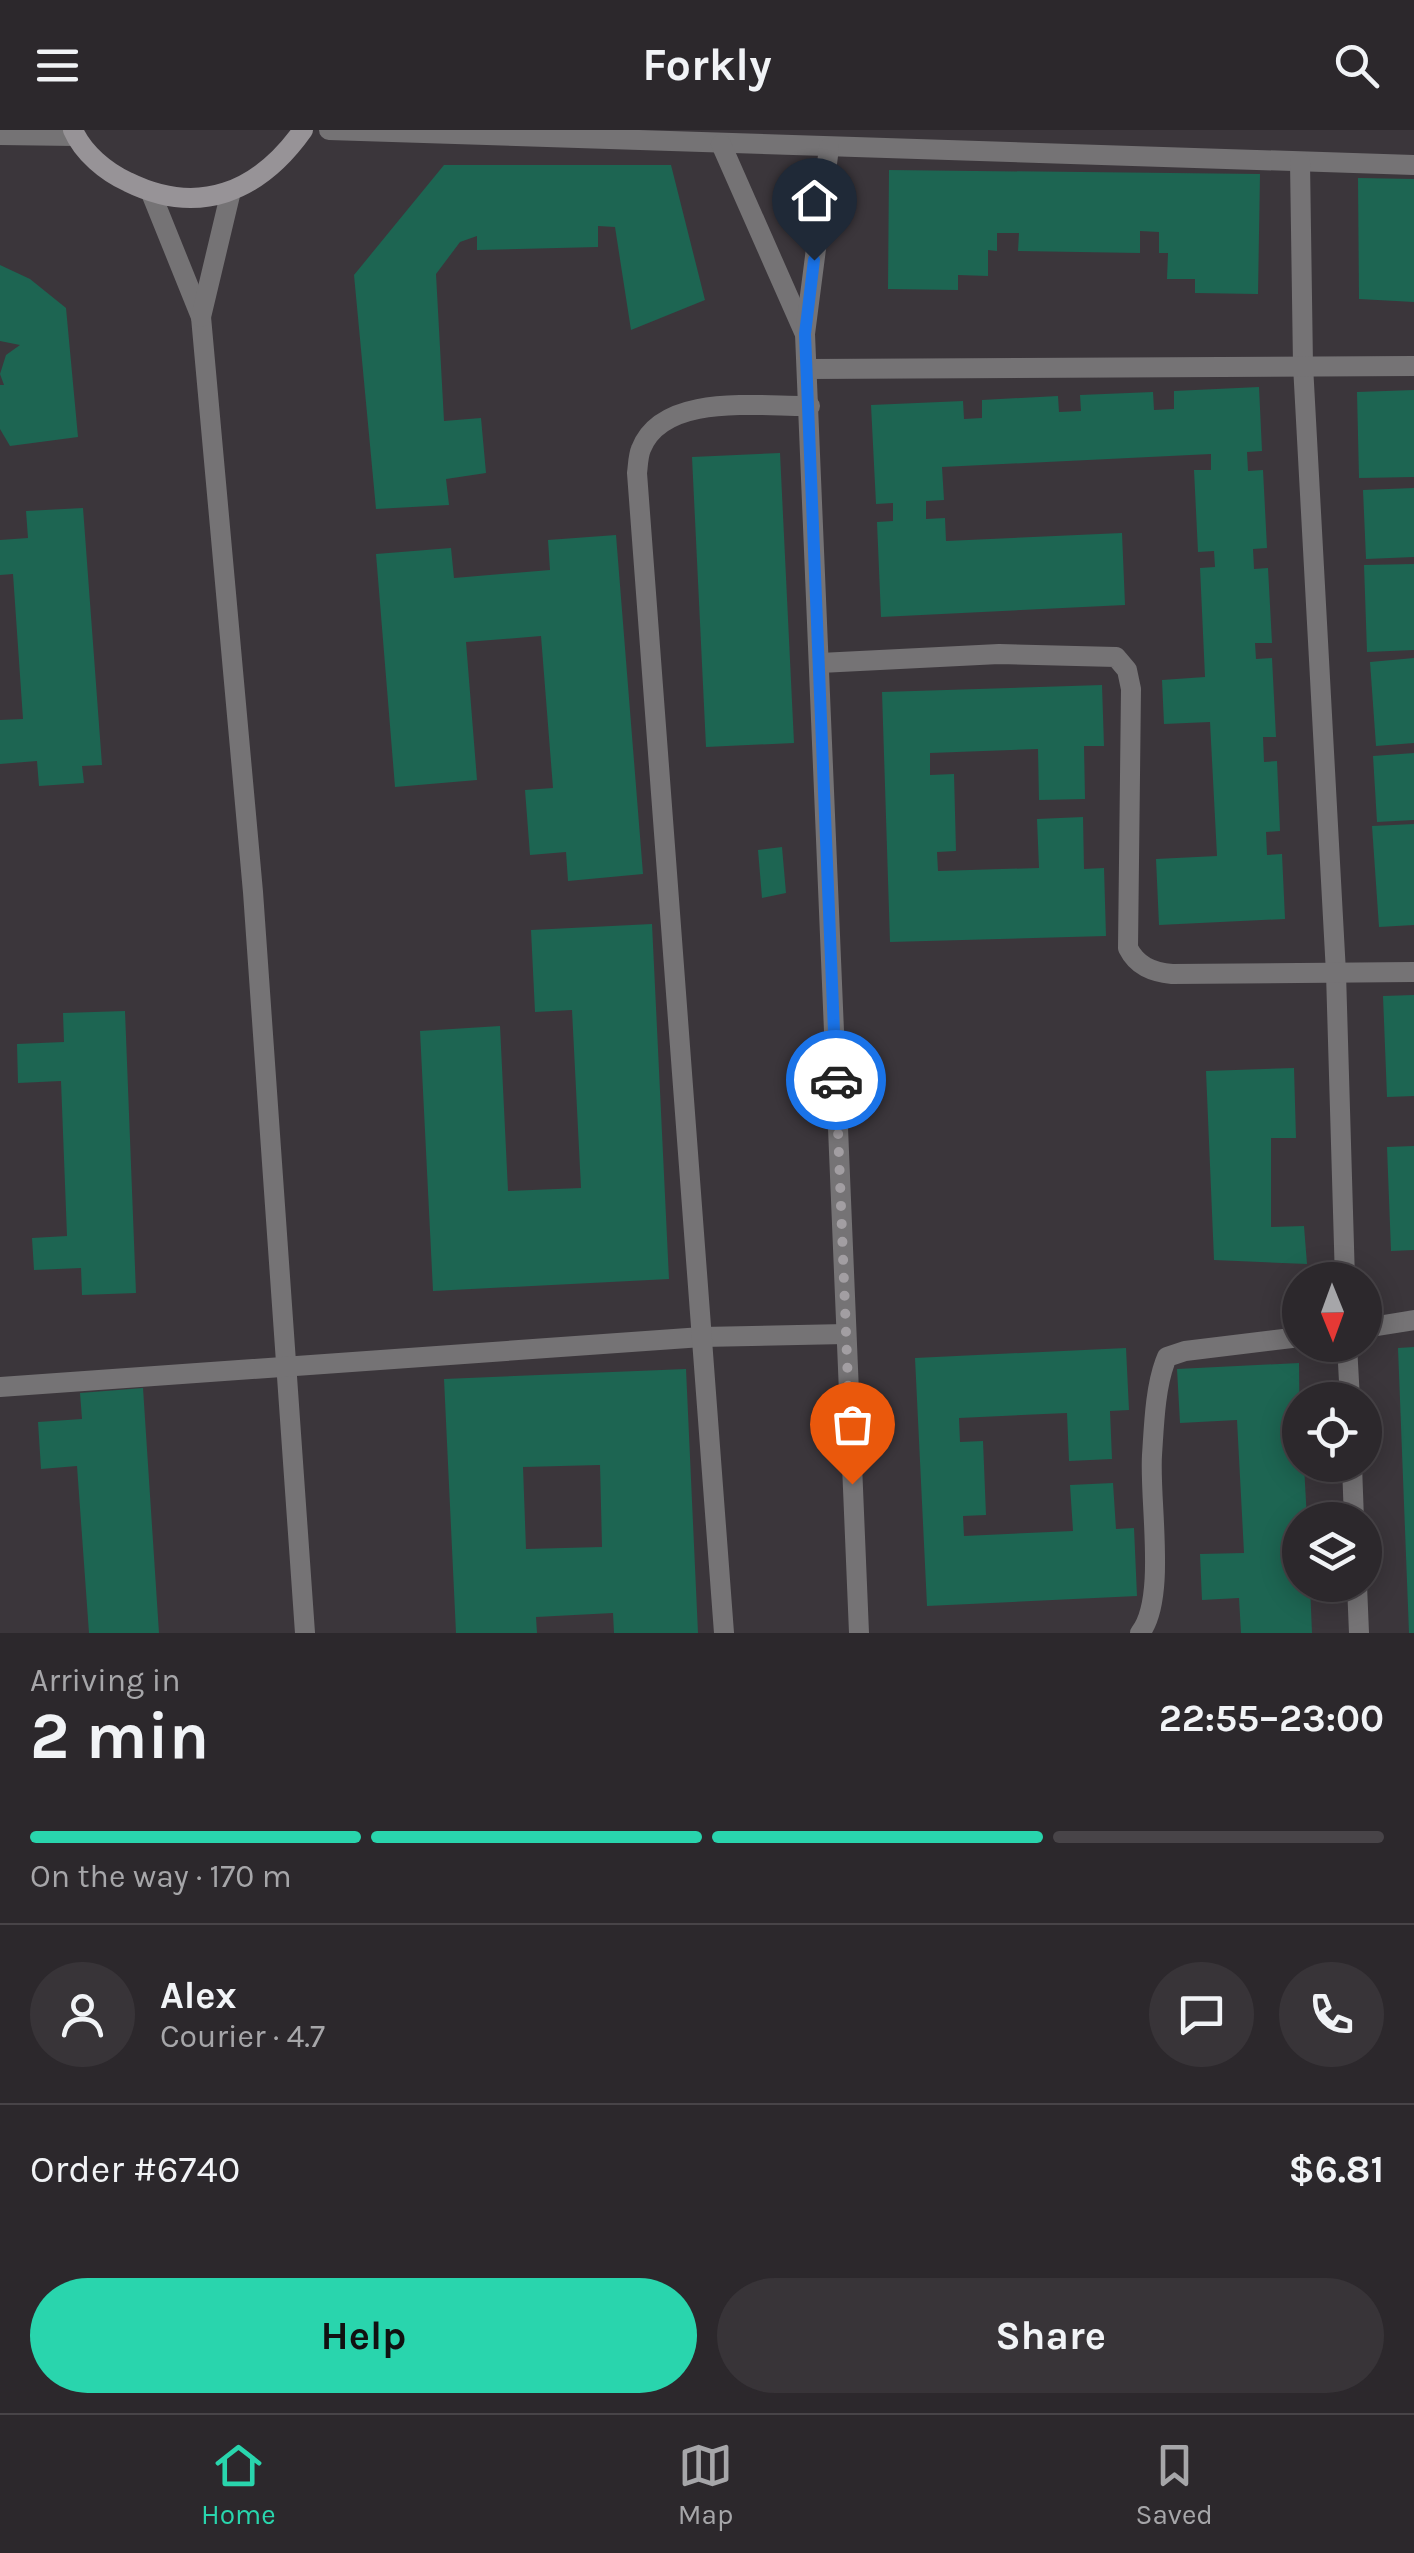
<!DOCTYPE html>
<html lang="en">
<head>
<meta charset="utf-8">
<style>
  :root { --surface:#2c282c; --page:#383438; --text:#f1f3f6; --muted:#a6a6a9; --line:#484448; --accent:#29d5ad }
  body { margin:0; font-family:Karla,sans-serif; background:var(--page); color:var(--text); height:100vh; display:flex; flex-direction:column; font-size:38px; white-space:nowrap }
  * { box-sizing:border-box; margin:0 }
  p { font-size:32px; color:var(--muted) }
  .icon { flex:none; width:55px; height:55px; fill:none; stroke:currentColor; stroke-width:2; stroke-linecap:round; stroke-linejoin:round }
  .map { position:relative; height:1503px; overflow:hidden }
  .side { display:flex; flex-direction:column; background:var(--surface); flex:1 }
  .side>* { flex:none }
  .needle { width:65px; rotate:179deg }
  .buttons { position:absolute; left:1282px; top:1132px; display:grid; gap:20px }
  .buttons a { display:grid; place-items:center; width:100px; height:100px; border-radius:50%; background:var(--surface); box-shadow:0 5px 25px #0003,0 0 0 2px var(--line); font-size:50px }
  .pin { position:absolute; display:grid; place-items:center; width:85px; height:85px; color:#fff; margin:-102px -42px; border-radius:50% 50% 50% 0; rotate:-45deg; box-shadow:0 0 10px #0007 }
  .pin .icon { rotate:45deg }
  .courier { position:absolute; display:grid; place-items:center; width:100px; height:100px; margin:-50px; border:8px solid #1a73e8; border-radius:50%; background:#fff; color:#222; box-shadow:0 2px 12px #0007 }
  .summary em { font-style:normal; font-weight:700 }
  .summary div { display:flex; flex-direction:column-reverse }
  .summary { display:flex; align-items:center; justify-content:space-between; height:170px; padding:0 30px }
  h1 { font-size:65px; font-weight:700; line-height:75px }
  .bar { display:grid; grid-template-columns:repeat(4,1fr); gap:15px 10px; align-content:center; height:120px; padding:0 30px }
  .bar i { height:12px; border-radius:8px; background:var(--line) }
  .bar .current { background:var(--accent) }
  .bar p { grid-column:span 4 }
  .line { display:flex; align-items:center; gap:25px; padding:0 30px; border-top:2px solid var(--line) }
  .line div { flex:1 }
  .round { display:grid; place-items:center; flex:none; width:105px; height:105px; border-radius:52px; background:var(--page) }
  .button { display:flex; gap:20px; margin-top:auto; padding:20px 30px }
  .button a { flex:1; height:115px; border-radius:60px; background:var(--accent); color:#111; font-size:40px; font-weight:700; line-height:115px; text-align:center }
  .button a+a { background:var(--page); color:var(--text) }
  header { display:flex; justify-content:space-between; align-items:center; height:130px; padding:0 30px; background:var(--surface); font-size:45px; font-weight:700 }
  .menu { display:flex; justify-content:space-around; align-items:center; height:140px; border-top:2px solid var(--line); background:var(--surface); font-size:28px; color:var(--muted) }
  .menu a { display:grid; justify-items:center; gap:5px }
  .menu .current { color:var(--accent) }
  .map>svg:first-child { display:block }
  .building { fill:#1d6552; fill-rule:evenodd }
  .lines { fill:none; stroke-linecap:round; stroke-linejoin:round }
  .street { stroke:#757375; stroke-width:20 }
  .secondary { stroke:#979397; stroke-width:20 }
  .done { stroke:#a29ea2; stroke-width:10; stroke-dasharray:0 18 }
  .route { stroke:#1a73e8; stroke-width:12 }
</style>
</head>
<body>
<header><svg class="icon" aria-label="menu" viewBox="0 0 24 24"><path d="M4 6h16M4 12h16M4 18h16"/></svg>Forkly<svg class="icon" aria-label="search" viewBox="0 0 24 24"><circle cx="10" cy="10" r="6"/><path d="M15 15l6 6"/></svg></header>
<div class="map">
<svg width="1414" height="1503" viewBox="0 0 1414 1503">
  <rect width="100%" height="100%" fill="#3b363b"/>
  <g class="building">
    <path d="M444,35H671L705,170L631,200L615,97L598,96V117L477,120V106L460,112L436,144L444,291L481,288L486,343L446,349L449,375L376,379L354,145Z"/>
    <path d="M889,40L1260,44L1258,164L1195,163V149H1167L1168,123H1159V102L1140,101V123L1018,121L1019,103H997V121L988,120V146L958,145V160L888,159Z"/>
    <path d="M1358,48L1414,49V172L1359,169Z"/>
    <path d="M0,135L30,149L66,178L78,307L10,316L0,299V255H4L0,244L6,225L20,215L0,211Z"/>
    <path d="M1259,257L1262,321L1247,322L1248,341L1263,340L1267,418L1253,419L1254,439L1268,438L1272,513H1255L1256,529L1272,528L1276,607H1263L1264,632L1277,631L1280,701L1266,702L1267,725L1282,724L1285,789L1159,795L1156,729L1217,726L1210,592L1164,594L1162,550L1205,547L1200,438L1215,437L1214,421L1198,422L1194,340H1211V324L942,337L944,370L926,371V389L945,388L946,411L1122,403L1125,475L881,487L877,392L893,391V373L876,374L871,275L963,271L964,289L982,288V270L1058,266L1059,282L1081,281L1080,265L1153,262L1154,280L1174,279V261Z"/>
    <path d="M1414,260V347L1359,348L1357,262Z"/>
    <path d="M780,323L794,613L706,617L692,327Z"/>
    <path d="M1414,358V427L1366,429L1363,360Z"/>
    <path d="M83,378L102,635L82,636L84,653L39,656L37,631L0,634V590L23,589L13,444L0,445V410L28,408L26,381Z"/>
    <path d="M616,405L643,744L568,751L566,722L530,725L525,660L553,658L541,506L466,512L477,650L395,657L376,424L451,418L454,448L550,440L548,410Z"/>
    <path d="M1414,434V520L1367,522L1364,435Z"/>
    <path d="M1414,528V613L1376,616L1370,532Z"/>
    <path d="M1102,555L1104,616H1084L1085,669L1039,670L1038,619L930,623V645L954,644L956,721L937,722L938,741L1039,738L1037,689L1083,687L1084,739L1104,738L1106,806L890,812L882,562Z"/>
    <path d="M1414,623V690L1377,692L1373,626Z"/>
    <path d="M1414,694V795L1379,797L1372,696Z"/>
    <path d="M782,717L786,763L762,768L758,720Z"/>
    <path d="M652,794L669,1149L433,1161L420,901L500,896L508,1061L581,1058L572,880L535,882L531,800Z"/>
    <path d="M1414,865V966L1387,967L1383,866Z"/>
    <path d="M125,881L136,1163L82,1165L81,1138L34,1140L32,1108L67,1106L61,951L18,953L17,914L64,912L63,883Z"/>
    <path d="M1294,938L1296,1008H1271V1097L1304,1096L1307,1134L1214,1130L1206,941Z"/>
    <path d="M1414,1016V1120L1391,1121L1387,1017Z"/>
    <path d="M1414,1217V1503H1409L1398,1218Z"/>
    <path d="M1126,1218L1129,1280L1110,1281L1112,1329L1069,1331L1067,1283L959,1288L960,1312L983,1311L986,1385L963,1386L964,1406L1073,1401L1070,1355L1113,1353L1116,1399L1134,1398L1137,1466L927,1476L915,1228Z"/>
    <path d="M1299,1233L1300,1335H1304L1307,1390H1300V1455H1310L1312,1503H1241L1239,1468L1202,1470L1200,1424L1244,1423L1237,1290L1180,1293L1177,1239Z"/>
    <path d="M686,1239L698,1503H614L613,1483L536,1487L537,1503H456L444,1249ZM600,1335L602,1417L526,1419L523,1337Z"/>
    <path d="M143,1258L159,1503H89L77,1336L41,1339L38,1292L82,1289L80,1263Z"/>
  </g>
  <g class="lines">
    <g class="street">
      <path d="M329,0L1414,35"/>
      <path d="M0,5L75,6"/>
      <path d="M721,14L804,202"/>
      <path d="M829,18L805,204L859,1503"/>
      <path d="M1300,32L1303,235L1336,843L1345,1150"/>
      <path d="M151,63L201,187L253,762L305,1503"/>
      <path d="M201,187L231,61"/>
      <path d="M808,239L1414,236"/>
      <path d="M820,533L999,524L1116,527L1127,540L1131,559L1128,818C1137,836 1152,842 1172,844L1414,842"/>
      <path d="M1365,1198L1414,1190"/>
      <path d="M1347,1215L1350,1270"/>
      <path d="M0,1257L702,1207L846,1204"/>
      <path d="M1352,1335L1354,1390"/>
      <path d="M1357,1455L1359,1503"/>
      <path d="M724,1503L637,343C638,336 638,326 641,319C663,262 760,277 810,276"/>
      <path d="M1140,1503C1167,1469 1149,1371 1152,1325C1154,1296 1155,1259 1165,1232L1167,1227L1185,1221L1300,1207"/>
    </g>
    <path class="secondary" d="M73,0C83,23 106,42 128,52C199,87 259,62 303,0"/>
  </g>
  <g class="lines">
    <path class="done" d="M836,950L852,1354"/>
    <path class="route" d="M814,130L805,204L836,950"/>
  </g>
</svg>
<div class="buttons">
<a><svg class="needle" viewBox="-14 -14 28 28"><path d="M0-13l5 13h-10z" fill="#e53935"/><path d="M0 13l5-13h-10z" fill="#a6a6a9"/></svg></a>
<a><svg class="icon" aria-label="locate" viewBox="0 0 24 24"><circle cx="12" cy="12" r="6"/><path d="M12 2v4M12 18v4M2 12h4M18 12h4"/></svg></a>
<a><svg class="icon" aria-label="layers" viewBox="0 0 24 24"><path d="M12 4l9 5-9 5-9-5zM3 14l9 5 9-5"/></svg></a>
</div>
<div class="pin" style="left:852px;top:1354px;background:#ea580c"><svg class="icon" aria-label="bag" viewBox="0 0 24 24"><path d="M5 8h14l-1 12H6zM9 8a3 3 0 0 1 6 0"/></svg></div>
<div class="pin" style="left:814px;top:130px;background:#1f2937"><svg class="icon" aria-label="home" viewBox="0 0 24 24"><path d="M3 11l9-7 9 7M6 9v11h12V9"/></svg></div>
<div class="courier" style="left:836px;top:950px"><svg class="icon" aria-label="car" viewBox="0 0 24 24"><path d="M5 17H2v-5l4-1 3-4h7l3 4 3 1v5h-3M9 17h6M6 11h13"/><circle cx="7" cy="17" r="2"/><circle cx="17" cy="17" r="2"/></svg></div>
</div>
<section class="side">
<div class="summary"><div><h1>2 min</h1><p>Arriving in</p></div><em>22:55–23:00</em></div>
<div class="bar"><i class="current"></i><i class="current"></i><i class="current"></i><i></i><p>On the way · 170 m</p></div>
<div class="line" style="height:180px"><a class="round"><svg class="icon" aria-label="person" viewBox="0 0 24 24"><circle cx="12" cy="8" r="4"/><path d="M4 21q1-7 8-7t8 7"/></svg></a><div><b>Alex</b><p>Courier · 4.7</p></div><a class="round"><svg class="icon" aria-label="chat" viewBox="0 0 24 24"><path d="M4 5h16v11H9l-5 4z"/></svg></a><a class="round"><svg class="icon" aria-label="phone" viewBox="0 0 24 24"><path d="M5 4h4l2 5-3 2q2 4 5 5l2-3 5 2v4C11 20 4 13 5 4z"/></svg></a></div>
<div class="line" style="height:130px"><div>Order #6740</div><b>$6.81</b></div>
<div class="button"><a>Help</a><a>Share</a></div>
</section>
<nav class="menu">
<a class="current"><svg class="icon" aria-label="home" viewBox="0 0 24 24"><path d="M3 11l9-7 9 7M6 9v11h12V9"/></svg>Home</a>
<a><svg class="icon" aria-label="map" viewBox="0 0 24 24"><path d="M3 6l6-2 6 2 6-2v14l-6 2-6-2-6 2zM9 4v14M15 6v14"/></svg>Map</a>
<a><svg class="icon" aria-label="saved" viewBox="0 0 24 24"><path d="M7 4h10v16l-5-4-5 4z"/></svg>Saved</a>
</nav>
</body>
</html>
